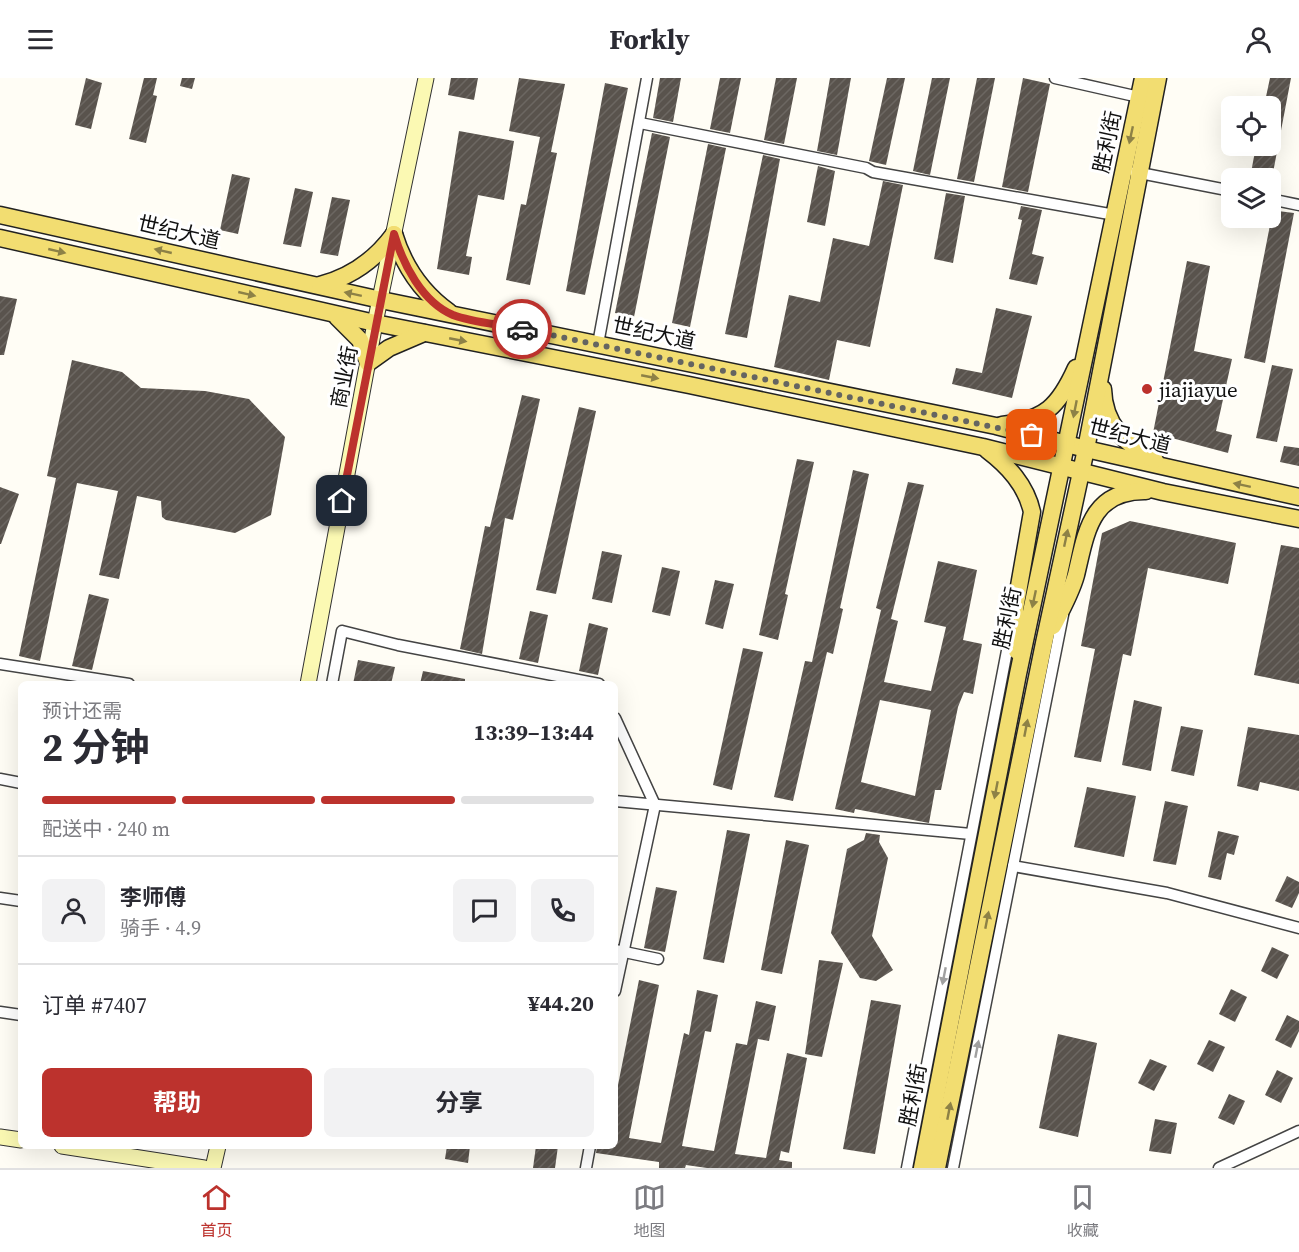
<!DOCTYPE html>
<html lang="zh">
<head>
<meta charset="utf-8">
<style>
  :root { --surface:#fff; --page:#f2f2f3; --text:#2b2b33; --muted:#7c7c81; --line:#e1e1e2; --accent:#bc322d }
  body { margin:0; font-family:"Source Serif 4","Noto Sans SC",serif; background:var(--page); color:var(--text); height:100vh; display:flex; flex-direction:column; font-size:22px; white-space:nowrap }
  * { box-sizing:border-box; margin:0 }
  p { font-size:20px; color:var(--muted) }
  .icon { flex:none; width:33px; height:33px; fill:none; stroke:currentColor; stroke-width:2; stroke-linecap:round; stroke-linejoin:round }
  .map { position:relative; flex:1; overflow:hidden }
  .sheet { position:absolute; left:18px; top:603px; width:600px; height:468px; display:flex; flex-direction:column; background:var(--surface); border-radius:9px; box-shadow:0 6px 24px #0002 }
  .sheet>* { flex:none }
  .controls { position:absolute; left:1221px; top:18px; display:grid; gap:12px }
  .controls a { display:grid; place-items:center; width:60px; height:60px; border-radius:9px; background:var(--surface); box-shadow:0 6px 24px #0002; font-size:30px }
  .pin { position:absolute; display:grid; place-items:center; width:51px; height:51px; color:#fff; margin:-26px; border-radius:12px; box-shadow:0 3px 9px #0006 }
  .courier { position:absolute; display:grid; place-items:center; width:60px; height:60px; margin:-30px; border:4px solid #bc322d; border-radius:50%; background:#fff; color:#222; box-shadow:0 2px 8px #0007 }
  .summary em { font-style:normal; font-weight:700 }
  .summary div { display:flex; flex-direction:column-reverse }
  .summary { display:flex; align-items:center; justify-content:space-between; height:102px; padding:0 24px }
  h1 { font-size:39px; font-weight:700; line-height:45px }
  .bar { display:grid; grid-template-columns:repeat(4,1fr); gap:9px 6px; align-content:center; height:72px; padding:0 24px }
  .bar i { height:8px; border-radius:4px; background:var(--line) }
  .bar .current { background:var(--accent) }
  .bar p { grid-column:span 4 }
  .line { display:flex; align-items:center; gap:15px; padding:0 24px; border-top:2px solid var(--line) }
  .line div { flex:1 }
  .round { display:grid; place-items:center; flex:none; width:63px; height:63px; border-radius:9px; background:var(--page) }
  .button { display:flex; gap:12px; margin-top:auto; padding:12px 24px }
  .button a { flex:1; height:69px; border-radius:9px; background:var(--accent); color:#fff; font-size:24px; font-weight:700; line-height:69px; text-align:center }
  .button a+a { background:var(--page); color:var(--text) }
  header { display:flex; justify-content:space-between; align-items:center; height:78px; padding:0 24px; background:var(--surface); font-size:27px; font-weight:700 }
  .tab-bar { display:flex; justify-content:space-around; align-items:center; height:84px; border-top:2px solid var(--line); background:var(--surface); font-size:16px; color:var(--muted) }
  .tab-bar a { display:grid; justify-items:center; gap:3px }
  .tab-bar .current { color:var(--accent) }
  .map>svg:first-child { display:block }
  .building { fill:url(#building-hatch); fill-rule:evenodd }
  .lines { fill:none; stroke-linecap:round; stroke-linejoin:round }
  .street-casing { stroke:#444; stroke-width:13 }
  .secondary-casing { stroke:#333; stroke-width:17 }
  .primary-casing { stroke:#222; stroke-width:19 }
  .street { stroke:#fff; stroke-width:10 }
  .secondary { stroke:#fbf9b3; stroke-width:15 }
  .primary { stroke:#f2dd71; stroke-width:16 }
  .oneway { fill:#8d8146 }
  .oneway2 { fill:#a0a0a0 }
  .done { stroke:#646461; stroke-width:6; stroke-dasharray:0 10.8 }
  .route { stroke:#bc322d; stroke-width:8 }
  .poi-dot { fill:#bc322d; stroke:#fff; stroke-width:2 }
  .labels { text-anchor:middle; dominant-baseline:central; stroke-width:6; stroke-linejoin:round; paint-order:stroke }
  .street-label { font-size:21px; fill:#111; stroke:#fff }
  .poi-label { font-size:21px; fill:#111; stroke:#fff; text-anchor:start }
</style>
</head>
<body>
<header><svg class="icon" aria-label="menu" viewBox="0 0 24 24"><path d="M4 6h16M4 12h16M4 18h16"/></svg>Forkly<svg class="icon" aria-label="person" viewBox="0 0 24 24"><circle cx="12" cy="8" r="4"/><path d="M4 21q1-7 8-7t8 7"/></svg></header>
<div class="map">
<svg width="1299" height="1090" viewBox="0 0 1299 1090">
  <defs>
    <pattern id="building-hatch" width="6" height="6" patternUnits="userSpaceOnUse" patternTransform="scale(1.5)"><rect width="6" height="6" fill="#59534d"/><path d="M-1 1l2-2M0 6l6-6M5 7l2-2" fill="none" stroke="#6c6762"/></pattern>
  </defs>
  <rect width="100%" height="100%" fill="#fffdf5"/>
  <g class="building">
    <path d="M86,0L102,5L91,51L75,47Z"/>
    <path d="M144,0H157L153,17L157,18L146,65L129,61Z"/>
    <path d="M182,0H195L192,11L180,8Z"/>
    <path d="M451,0H478L474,22L448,17Z"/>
    <path d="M519,0L565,6L551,74L557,75L530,207L506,202L521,126L526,127L540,59L509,53Z"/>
    <path d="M660,0H681L673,44L653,40Z"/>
    <path d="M720,0H741L730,55L710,51Z"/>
    <path d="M776,0H797L784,66L764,62Z"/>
    <path d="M830,0H851L837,77L817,73Z"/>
    <path d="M887,0H905L886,87L869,83Z"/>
    <path d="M932,0H950L930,97L913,93Z"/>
    <path d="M977,0H995L974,104L957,101Z"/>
    <path d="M1023,0L1050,6L1028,114L1002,109Z"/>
    <path d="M1270,0H1291L1272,100H1250L1256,68H1270V28H1264Z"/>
    <path d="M605,5L628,10L585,217L566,213Z"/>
    <path d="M459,53L514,63L504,122L478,117L466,178L472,179L469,197L437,191Z"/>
    <path d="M652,55L670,59L634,239L615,235Z"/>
    <path d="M708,66L726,70L690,249L672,245Z"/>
    <path d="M763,77L780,81L747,260L725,256Z"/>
    <path d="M818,88L835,93L825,148L807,144Z"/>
    <path d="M232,96L250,100L238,156L220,152Z"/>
    <path d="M883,103L903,107L870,269L837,262L829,302L774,289L789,217L820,224L833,160L869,168Z"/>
    <path d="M295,110L313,114L301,169L283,166Z"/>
    <path d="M946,115L965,118L953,185L934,181Z"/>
    <path d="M332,119L350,122L338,178L320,175Z"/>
    <path d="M1021,128L1042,132L1032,176L1044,179L1037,207L1009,201L1022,142L1018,141Z"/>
    <path d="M1270,132L1294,135L1265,285L1244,280L1270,147Z"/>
    <path d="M1187,183L1210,188L1194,273L1232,281L1216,353L1232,357L1228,375L1153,355Z"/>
    <path d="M0,218L17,221L4,277H0Z"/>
    <path d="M996,230L1032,238L1012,320L952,306L956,290L982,295Z"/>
    <path d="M72,282L122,294L141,310L205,313L249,321L285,359L271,437L235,455L166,442L162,439L161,423L137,418L119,501L99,497L118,413L77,405L40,583L19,578L56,400L47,398Z"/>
    <path d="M1272,287L1293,291L1277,364L1256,360Z"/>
    <path d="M522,317L540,321L513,442L505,440L482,576L460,571L485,448L490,449Z"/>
    <path d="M579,329L596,333L556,516L536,512Z"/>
    <path d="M1284,368L1299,370V388L1280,384Z"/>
    <path d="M797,381L814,384L785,516L788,517L778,562L759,557Z"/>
    <path d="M853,392L869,396L840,530L843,531L833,576L827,574L793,723L774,719L805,583L812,584Z"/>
    <path d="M908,404L924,407L891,541L898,543L884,604L931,613L946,549L924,544L938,483L977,492L963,562L982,566L973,616L964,614L958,629L941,712H935L929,745L855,731L854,735L835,731L881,532L876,530ZM880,622L931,632L915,718L861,704Z"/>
    <path d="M0,409L19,416L1,466H0Z"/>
    <path d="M1130,443L1236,465L1228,506L1148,490L1131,578L1123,576L1101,684L1074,679L1095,571L1081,568L1102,455Z"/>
    <path d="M1281,467L1299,470V606L1254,597Z"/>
    <path d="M602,473L622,477L612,525L592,521Z"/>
    <path d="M662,489L680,493L670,538L652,534Z"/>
    <path d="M715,502L734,506L723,551L705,546Z"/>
    <path d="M89,516L109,521L92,592L72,588Z"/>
    <path d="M530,533L548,537L538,585L519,581Z"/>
    <path d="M589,545L608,550L598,597L579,593Z"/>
    <path d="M743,570L763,574L732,712L713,707Z"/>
    <path d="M358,582L395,589L391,606H353Z"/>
    <path d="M423,593L465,601V606H420Z"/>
    <path d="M1134,622L1162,629L1151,693L1122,687Z"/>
    <path d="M1181,648L1203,652L1194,698L1171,693Z"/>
    <path d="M1248,649L1299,657V713L1260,704L1258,713L1237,708Z"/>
    <path d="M1087,709L1136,718L1124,779L1074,769Z"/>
    <path d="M1165,723L1188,728L1176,787L1153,783Z"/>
    <path d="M727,752L750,756L724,885L703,881Z"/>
    <path d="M1218,753L1239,758L1234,777L1227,775L1221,802L1208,799Z"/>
    <path d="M866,755L880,757L879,764L888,780L872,858L893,892L876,903L860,900L831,855L847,771L864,762Z"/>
    <path d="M786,762L809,767L782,896L761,892Z"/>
    <path d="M1287,798L1299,804V815L1292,830L1275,823Z"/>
    <path d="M656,809L677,813L665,874L644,870Z"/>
    <path d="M1272,869L1289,877L1277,901L1261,893Z"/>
    <path d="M819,882L843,885L822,979L805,976Z"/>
    <path d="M639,902L659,907L629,1060L661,1065L684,955L689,957L697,912L718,917L711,954L705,953L682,1068L714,1073L736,965L747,967L756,923L776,928L769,963L758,961L735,1076L766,1080L787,975L807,980L789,1075L781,1073L779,1082L792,1084V1090H707L686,1087L685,1090H659V1084L596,1075L597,1068H615V1022Z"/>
    <path d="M1231,911L1247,919L1235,944L1219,936Z"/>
    <path d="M871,922L901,927L875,1076L843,1071Z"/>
    <path d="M1287,937L1299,943V953L1291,970L1275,962Z"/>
    <path d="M1058,956L1097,965L1078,1059L1039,1050Z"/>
    <path d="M1209,962L1225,969L1213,994L1197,986Z"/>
    <path d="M1150,981L1167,988L1154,1013L1138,1005Z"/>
    <path d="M1277,992L1293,1000L1281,1025L1265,1017Z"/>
    <path d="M1229,1016L1245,1023L1234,1047L1218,1040Z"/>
    <path d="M1155,1041L1177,1045L1171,1076L1149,1073Z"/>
    <path d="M447,1068H470L468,1085L445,1081Z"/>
    <path d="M536,1068H558L555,1090H533Z"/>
  </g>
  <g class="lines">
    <g class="street-casing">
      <g id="street">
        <path d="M1055,0L1139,19"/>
        <path d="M640,45L866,90L873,94L1115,137"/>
        <path d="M1135,94L1232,113"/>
        <path d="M1270,121L1299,127"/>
        <path d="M598,266L647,0"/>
        <path d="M0,586L129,606"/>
        <path d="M332,606L342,553L398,567L599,606"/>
        <path d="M615,640L655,727L615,913"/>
        <path d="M0,701L21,705"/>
        <path d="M615,723L971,756"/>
        <path d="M1013,788L1167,815L1299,850"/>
        <path d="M0,820L21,823"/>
        <path d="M615,872L658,881"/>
        <path d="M0,934L21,937"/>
        <path d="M586,1090L590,1068"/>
        <path d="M907,1090L1011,552"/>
        <path d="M953,1090L1063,537"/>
        <path d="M1219,1090L1299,1053"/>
      </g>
    </g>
    <g class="secondary-casing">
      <g id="secondary">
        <path d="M308,606L375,245L426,0"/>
        <path d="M0,1059L21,1062"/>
        <path d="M62,1068L204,1090"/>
        <path d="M213,1090L218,1068"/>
      </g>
    </g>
    <g class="primary-casing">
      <g id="primary">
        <path d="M0,137L381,222L996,348L1086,371L1299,419"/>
        <path d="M394,156C404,189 421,214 449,234"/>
        <path d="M0,160L375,245L689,307L983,369L1163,414L1299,441"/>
        <path d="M320,207C351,199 375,182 394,156"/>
        <path d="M337,239L360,262L368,285L389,270L424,255"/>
        <path d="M1103,311C1104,347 1125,366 1155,382"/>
        <path d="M1002,347C1045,342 1059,328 1076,290"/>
        <path d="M987,372C1008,388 1026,407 1032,434L1015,531L1017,573"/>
        <path d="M1053,548C1062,531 1071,515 1076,497C1086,456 1090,412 1146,413"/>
        <path d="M922,1090L1018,596L1143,0"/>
        <path d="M937,1090L1044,565L1086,371L1158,0"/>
      </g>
    </g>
    <use href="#street" class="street"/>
    <use href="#secondary" class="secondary"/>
    <use href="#primary" class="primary"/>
  </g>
  <defs><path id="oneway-solid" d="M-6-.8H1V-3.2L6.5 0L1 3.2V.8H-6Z" transform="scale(1.5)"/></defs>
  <g class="oneway">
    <use href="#oneway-solid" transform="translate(1131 57) rotate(102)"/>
    <use href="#oneway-solid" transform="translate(57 173) rotate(13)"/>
    <use href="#oneway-solid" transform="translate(163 173) rotate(-167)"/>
    <use href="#oneway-solid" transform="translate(247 216) rotate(13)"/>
    <use href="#oneway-solid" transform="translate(353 216) rotate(-168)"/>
    <use href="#oneway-solid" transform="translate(458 262) rotate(11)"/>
    <use href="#oneway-solid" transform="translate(650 299) rotate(11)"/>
    <use href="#oneway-solid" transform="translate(1075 331) rotate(101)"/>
    <use href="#oneway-solid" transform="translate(1242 407) rotate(-168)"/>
    <use href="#oneway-solid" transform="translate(1066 460) rotate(-78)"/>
    <use href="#oneway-solid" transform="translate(1034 521) rotate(102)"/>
    <use href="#oneway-solid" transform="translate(1026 650) rotate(-79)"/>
    <use href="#oneway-solid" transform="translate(996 712) rotate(101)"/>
    <use href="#oneway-solid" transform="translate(987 842) rotate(-79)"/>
    <use href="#oneway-solid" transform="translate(949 1033) rotate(-79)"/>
  </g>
  <g class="oneway2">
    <use href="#oneway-solid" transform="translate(944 898) rotate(101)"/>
    <use href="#oneway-solid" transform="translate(977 971) rotate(-79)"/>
  </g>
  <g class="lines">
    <path class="done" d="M522,251L1032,357"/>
    <path class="route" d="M342,423L394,156C403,186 422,224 453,237C474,245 500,246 522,251"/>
  </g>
  <circle class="poi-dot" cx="1147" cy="311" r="6"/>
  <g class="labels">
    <g class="street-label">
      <text transform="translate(1107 64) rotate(-78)">胜利街</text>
      <text transform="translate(179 154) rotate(13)">世纪大道</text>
      <text transform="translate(654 255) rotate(12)">世纪大道</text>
      <text transform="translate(344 299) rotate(-79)">商业街</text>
      <text transform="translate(1130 358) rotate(14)">世纪大道</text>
      <text transform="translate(1007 540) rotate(-78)">胜利街</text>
      <text transform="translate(913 1017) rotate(-79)">胜利街</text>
    </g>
    <g class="poi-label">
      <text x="1159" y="311">jiajiayue</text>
    </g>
  </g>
</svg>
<div class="controls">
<a><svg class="icon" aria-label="locate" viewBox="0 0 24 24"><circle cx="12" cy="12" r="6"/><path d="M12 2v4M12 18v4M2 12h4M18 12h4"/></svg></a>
<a><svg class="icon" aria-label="layers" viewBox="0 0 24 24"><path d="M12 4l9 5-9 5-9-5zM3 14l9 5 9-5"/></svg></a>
</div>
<div class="pin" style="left:1032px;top:357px;background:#ea580c"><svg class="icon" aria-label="bag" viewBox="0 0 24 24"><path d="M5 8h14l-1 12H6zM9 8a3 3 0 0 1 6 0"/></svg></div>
<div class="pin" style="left:342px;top:423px;background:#1f2937"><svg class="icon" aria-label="home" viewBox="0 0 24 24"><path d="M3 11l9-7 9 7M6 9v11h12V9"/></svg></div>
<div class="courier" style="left:522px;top:251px"><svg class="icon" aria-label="car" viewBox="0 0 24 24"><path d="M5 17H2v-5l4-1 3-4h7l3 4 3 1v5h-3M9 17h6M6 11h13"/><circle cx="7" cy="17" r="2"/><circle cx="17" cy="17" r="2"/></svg></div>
<section class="sheet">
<div class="summary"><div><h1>2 分钟</h1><p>预计还需</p></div><em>13:39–13:44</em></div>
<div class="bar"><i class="current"></i><i class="current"></i><i class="current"></i><i></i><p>配送中 · 240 m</p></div>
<div class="line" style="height:108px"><a class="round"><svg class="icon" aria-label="person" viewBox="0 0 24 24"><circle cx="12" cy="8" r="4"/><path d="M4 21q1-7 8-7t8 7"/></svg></a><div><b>李师傅</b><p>骑手 · 4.9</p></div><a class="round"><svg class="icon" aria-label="chat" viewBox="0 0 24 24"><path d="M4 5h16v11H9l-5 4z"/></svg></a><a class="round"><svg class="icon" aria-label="phone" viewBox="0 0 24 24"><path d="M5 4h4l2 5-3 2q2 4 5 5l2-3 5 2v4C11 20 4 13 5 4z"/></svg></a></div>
<div class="line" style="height:78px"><div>订单 #7407</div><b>¥44.20</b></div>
<div class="button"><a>帮助</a><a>分享</a></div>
</section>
</div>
<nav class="tab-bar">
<a class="current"><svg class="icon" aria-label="home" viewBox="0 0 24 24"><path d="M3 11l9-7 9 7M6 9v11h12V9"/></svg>首页</a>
<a><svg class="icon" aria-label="map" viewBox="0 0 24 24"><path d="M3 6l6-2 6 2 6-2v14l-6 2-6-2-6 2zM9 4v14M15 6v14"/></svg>地图</a>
<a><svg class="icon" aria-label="saved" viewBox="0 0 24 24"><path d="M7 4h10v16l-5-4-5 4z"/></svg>收藏</a>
</nav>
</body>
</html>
